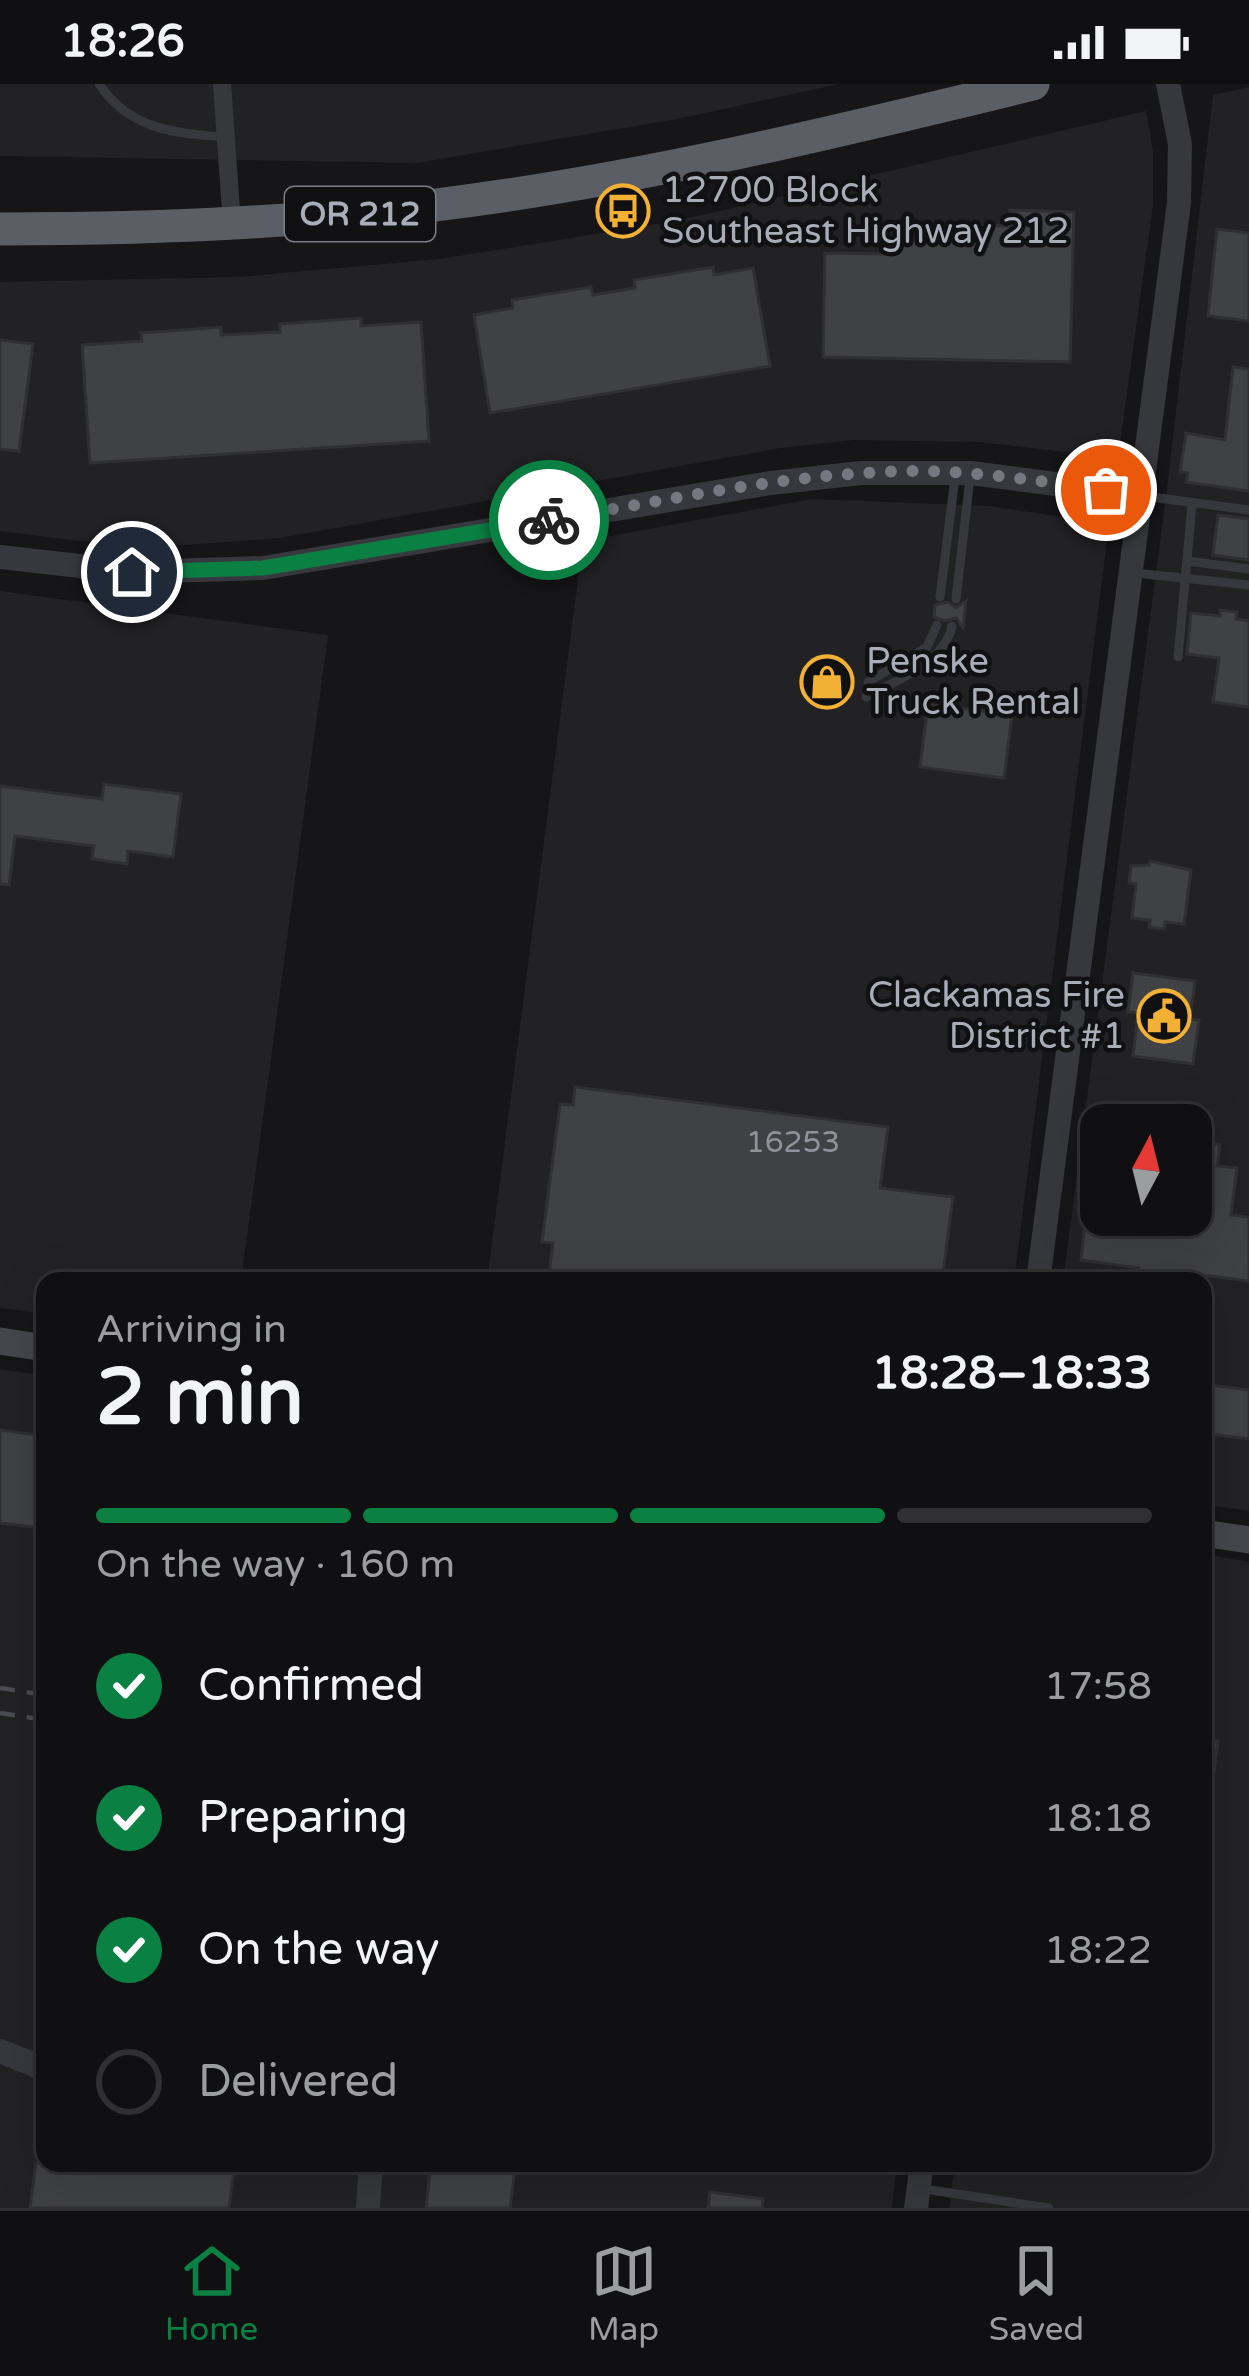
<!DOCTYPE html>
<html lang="en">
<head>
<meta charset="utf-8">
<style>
  :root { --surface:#101012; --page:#1e1e20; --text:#f1f3f6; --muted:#9c9d9f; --line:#303032; --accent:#0b8043 }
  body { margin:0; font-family:"Varela Round",sans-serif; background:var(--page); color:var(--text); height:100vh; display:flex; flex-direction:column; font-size:45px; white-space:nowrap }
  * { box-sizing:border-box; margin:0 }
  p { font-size:39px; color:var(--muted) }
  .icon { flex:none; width:66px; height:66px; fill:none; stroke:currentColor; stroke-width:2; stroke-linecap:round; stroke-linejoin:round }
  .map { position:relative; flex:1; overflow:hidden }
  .sheet { position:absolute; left:36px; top:1188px; width:1176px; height:900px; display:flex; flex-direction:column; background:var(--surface); border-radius:24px; box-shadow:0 12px 48px #0002,0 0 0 3px var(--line) }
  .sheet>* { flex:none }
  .needle { width:78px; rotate:7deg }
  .tools { position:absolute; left:1080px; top:1020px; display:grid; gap:24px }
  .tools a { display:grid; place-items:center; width:132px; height:132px; border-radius:24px; background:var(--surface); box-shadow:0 12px 48px #0002,0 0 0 3px var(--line); font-size:60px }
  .pin { position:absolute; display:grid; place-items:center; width:102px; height:102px; color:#fff; margin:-51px; border:6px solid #fff; border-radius:50%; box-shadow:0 3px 12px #0007 }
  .courier { position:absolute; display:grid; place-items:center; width:120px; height:120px; margin:-60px; border:9px solid #0b8043; border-radius:50%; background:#fff; color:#222; box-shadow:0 3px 15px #0007 }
  .overview em { font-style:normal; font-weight:700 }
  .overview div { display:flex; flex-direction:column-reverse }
  .overview { display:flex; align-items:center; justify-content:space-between; height:204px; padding:0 60px }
  h1 { font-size:78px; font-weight:700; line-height:90px }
  .bar { display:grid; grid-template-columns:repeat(4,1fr); gap:18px 12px; align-content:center; height:144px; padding:0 60px }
  .bar i { height:15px; border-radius:9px; background:var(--line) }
  .bar .active { background:var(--accent) }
  .bar p { grid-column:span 4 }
  ol { padding:0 60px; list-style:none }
  li { display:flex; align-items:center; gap:36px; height:132px }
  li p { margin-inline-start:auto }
  li .icon { padding:12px; border-radius:50%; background:var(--accent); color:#fff; stroke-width:4 }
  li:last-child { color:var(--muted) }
  li i { width:66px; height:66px; border:6px solid var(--line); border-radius:50% }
  .status { display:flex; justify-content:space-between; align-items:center; height:84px; padding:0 60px; background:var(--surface); direction:ltr }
  .status svg { height:33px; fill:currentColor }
  .dock { display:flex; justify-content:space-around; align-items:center; height:168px; border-top:3px solid var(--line); background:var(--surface); font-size:33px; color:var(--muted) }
  .dock a { display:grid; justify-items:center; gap:6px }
  .dock .active { color:var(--accent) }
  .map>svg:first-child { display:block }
  .built { fill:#222225; fill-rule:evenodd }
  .building { fill:#404145; stroke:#303034; stroke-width:3 }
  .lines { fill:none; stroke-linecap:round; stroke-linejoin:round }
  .service { stroke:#37383d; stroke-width:9 }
  .minor { stroke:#37383d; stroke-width:18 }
  .tertiary { stroke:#37383d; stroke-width:24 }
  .secondary { stroke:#45474d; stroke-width:27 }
  .trunk { stroke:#5b5e65; stroke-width:33 }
  .rail { stroke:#4a4c52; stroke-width:4.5; stroke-dasharray:15 12; stroke-linecap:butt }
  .done { stroke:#757880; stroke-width:12; stroke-dasharray:0 21.6 }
  .route { stroke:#0b8043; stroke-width:15 }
  .labels { text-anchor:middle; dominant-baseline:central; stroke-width:9; stroke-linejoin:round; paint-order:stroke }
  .number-label { font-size:30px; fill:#8e929b }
  .shield { fill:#111113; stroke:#7b7e86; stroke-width:3 }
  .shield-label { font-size:33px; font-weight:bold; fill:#a8adb8 }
  .poi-label { font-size:36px; fill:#a8adb8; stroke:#111113; text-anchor:start }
</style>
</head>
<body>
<div class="status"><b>18:26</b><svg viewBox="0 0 49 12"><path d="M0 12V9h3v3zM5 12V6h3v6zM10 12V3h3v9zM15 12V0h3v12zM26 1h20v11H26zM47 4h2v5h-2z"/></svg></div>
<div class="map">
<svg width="1249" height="2124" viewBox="0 0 1249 2124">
  <rect width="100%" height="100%" fill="#161618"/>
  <g class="built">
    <path d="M0,0H839L677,35L417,79L0,72Z"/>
    <path d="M1249,3V1427L1203,1420V1197H1063L1167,405L1213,11ZM1101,1041H1191V1131H1101Z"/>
    <path d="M1146,27L1153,67V121L1118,374L980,358L854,356L780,364L280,454L172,462L80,457L0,447V198L238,193L440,175L676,137Z"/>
    <path d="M812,415L989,422L1109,440L1014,1197H487L583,457Z"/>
    <path d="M0,507L328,551L241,1197H45V1230L0,1224Z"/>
    <path d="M0,1285L45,1292V2079H897L892,2124H0Z"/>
    <path d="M1203,1470L1249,1478V2124H949L955,2079H1203Z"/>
  </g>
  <g class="building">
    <path d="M1010,126L1074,128L1070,278L823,273L825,169L890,170V154L950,157V141L1010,142Z"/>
    <path d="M1217,145L1249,149V237L1208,232Z"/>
    <path d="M713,183L714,191L753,184L770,282L490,329L474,231L513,224L512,216L591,203L593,211L635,204L634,196Z"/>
    <path d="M361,234V242L421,238L429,357L90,379L82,261L142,257L141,249L221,243V251L280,248V240Z"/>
    <path d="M0,256L33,260L19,367L0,365Z"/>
    <path d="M1233,283L1249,285V407L1186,398L1188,389L1180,388L1186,349L1225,356Z"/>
    <path d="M1218,431L1249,435V476L1213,471Z"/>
    <path d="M966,517L963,544L956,534L945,537L934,533L935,521L948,518L956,524Z"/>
    <path d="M1220,526L1237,528L1236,535L1249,537V623L1213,618L1219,574L1187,570L1191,529L1220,532Z"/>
    <path d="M928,620L1012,631L1004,694L920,683Z"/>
    <path d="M104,700L181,710L173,773L128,767L127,780L92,775L94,762L15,752L9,801L0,800V702L102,715Z"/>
    <path d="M1150,777L1191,786L1184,840L1165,838L1164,845L1149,843L1150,836L1132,834L1136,800L1129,799L1131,782L1149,781Z"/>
    <path d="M1133,889L1195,897L1190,935L1199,936L1193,980L1133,972L1138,929L1128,928Z"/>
    <path d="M575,1003L888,1043L880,1104L953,1113L942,1197H548L553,1159L542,1158L560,1020L573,1021Z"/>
    <path d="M1105,1022L1182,1032V1041H1103Z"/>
    <path d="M1191,1057L1220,1061L1217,1082L1237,1084L1231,1131L1249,1133V1197L1178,1188L1177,1197H1149L1138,1195L1139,1184L1081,1176L1088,1113L1101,1115V1131H1191Z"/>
    <path d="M1203,1300L1249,1306V1355L1203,1349Z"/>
    <path d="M0,1346L45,1352V1422L41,1444L0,1439Z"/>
    <path d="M1203,1656L1218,1657L1212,1702L1203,1701Z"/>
    <path d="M36,2079H235L229,2124H30Z"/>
    <path d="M431,2079H516L510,2124H426Z"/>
    <path d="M710,2108L763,2115L762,2124H708Z"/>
  </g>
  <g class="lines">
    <g class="service">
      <path d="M99,0C129,45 173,49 224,53"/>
      <path d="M1144,412L1249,426"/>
      <path d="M1187,477L1249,485"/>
      <path d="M1135,489L1249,501"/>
      <path d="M940,513L955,394"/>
      <path d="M956,515L970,394"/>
      <path d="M1178,573L1192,421"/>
      <path d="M868,598L927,563L937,541"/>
      <path d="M866,613C896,596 944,580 952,542"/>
      <path d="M924,2105L1049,2124"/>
    </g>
    <path class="minor" d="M222,0L232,140"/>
    <g class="tertiary">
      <path d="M0,473L132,488L263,484L771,399L861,389H971L1139,411"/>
      <path d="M1038,1197L1179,119L1180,60L1168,0"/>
      <path d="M0,1967L45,1985"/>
      <path d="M368,2124L371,2079"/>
      <path d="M916,2124L922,2079"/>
    </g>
    <g class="secondary">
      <path d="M0,1257L45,1264"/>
      <path d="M1203,1449L1249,1456"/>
    </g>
    <path class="trunk" d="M0,145C146,145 291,140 436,121C638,96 836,48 1033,0"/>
    <g class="rail">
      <path d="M0,1604L45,1611"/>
      <path d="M0,1629L45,1636"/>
    </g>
  </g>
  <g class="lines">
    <path class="done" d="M549,436C672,416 797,387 923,387C984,388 1045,398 1106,406"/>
    <path class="route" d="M132,488L263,484L549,436"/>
  </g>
  <defs>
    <g id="bus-ring" transform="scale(2.7)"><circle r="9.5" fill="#111113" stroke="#f2b134" stroke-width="1.5"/><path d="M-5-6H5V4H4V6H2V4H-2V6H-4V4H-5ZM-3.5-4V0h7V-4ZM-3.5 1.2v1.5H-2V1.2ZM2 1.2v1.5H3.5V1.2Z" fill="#f2b134"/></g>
    <g id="shop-ring" transform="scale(2.7)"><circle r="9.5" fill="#111113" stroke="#f2b134" stroke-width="1.5"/><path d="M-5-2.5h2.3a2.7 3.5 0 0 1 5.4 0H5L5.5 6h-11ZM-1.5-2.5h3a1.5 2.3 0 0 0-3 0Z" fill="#f2b134"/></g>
    <g id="civic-ring" transform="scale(2.7)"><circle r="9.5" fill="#111113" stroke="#f2b134" stroke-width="1.5"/><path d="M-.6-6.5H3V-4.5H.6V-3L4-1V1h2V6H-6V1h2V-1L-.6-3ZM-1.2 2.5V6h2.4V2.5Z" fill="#f2b134"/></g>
  </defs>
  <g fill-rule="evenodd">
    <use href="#bus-ring" x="623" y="127"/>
    <use href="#shop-ring" x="827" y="598"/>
    <use href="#civic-ring" x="1164" y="932"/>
  </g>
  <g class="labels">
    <g class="number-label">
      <text x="793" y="1058">16253</text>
    </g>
    <rect class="shield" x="285" y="103" width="150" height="54" rx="9"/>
    <g class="shield-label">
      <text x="360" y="130">OR 212</text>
    </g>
    <g class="poi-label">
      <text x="662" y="106">12700 Block<tspan x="662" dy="41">Southeast Highway 212</tspan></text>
      <text x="866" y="577">Penske<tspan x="866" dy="41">Truck Rental</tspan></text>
      <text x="1125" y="911" text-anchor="end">Clackamas Fire<tspan x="1125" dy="41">District #1</tspan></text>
    </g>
  </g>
</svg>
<div class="tools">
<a><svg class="needle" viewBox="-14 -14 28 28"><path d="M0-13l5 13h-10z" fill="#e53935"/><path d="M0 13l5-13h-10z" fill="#9c9d9f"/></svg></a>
</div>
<div class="pin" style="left:1106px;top:406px;background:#ea580c"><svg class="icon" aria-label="bag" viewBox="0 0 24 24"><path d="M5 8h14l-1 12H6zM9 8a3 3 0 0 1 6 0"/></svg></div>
<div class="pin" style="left:132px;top:488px;background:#1f2937"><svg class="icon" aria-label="home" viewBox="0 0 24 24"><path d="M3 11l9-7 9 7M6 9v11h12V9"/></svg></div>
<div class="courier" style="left:549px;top:436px"><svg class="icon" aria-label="bike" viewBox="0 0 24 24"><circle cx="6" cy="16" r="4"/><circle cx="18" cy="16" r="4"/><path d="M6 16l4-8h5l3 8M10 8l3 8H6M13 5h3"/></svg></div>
<section class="sheet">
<div class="overview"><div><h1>2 min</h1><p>Arriving in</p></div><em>18:28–18:33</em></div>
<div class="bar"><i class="active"></i><i class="active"></i><i class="active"></i><i></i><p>On the way · 160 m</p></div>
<ol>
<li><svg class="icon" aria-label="check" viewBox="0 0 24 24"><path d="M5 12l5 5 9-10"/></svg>Confirmed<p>17:58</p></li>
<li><svg class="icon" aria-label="check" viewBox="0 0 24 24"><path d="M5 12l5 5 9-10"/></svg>Preparing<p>18:18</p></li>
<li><svg class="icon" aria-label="check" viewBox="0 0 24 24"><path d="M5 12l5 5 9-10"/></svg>On the way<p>18:22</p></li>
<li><i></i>Delivered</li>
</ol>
</section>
</div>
<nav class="dock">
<a class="active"><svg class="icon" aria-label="home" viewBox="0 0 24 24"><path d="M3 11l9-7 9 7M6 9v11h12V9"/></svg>Home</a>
<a><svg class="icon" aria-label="map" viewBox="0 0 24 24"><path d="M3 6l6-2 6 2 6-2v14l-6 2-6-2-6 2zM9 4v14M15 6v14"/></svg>Map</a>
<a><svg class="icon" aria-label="saved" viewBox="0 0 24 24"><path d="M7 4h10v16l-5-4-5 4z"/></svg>Saved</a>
</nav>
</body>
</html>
